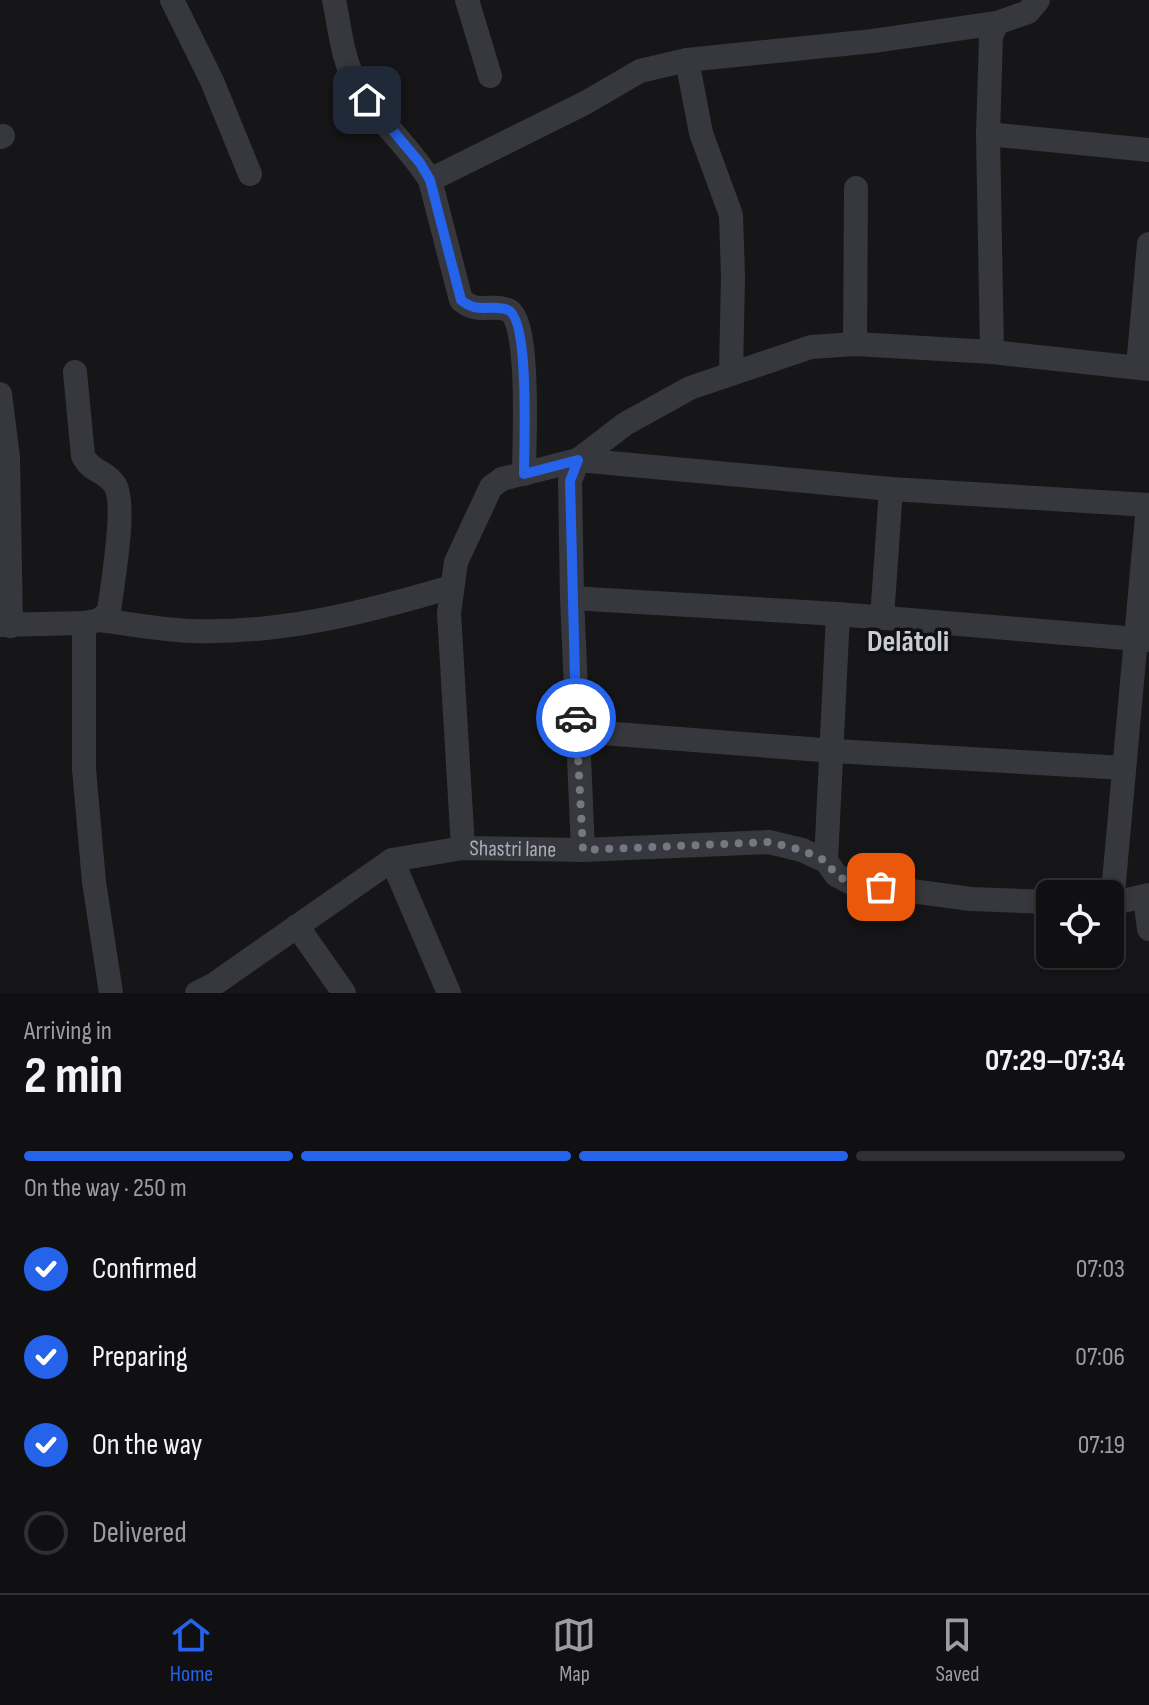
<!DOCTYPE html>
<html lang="en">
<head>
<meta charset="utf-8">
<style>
  :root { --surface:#101012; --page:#1e1e20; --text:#f1f3f6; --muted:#9c9d9f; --line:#303032; --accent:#2563eb }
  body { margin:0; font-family:"Sofia Sans Condensed",sans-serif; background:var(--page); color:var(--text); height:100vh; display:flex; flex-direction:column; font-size:30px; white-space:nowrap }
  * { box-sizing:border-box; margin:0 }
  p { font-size:26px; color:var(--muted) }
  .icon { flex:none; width:44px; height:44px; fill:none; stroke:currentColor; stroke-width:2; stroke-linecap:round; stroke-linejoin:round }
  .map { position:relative; height:993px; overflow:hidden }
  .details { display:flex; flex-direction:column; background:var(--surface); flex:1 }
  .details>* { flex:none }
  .controls { position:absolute; left:1036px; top:880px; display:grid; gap:16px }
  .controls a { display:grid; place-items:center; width:88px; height:88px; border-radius:12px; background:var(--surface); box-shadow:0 4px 12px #0003,0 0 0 2px var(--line); font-size:40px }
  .pin { position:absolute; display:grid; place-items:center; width:68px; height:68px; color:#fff; margin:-34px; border-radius:16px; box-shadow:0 4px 12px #0006 }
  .courier { position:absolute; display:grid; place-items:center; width:80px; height:80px; margin:-40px; border:6px solid #2563eb; border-radius:50%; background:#fff; color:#222; box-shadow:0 2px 10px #0007 }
  .overview em { font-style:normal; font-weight:700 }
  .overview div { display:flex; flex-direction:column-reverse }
  .overview { display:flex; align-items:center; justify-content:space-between; height:136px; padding:0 24px }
  h1 { font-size:52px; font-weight:700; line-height:60px }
  .bar { display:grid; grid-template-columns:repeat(4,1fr); gap:12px 8px; align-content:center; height:96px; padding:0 24px }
  .bar i { height:10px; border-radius:6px; background:var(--line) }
  .bar .active { background:var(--accent) }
  .bar p { grid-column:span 4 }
  ol { padding:0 24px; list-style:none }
  li { display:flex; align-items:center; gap:24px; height:88px }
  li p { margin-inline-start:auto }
  li .icon { padding:8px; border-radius:50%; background:var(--accent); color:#fff; stroke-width:4 }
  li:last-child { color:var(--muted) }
  li i { width:44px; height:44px; border:4px solid var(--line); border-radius:50% }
  .menu { display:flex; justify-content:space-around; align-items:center; height:112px; border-top:2px solid var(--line); background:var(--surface); font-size:22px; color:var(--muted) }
  .menu a { display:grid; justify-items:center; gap:4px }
  .menu .active { color:var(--accent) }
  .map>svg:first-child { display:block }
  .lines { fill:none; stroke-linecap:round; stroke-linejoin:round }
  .street { stroke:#37383d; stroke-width:24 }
  .done { stroke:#757880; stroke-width:8; stroke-dasharray:0 14.4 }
  .route { stroke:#2563eb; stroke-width:10 }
  .labels { text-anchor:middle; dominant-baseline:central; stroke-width:7; stroke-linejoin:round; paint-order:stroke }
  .street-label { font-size:22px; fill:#a8adb8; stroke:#111113 }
  .district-label { font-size:30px; font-weight:bold; fill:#c9ccd4; stroke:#111113 }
</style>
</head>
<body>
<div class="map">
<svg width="1149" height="993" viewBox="0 0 1149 993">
  <rect width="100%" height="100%" fill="#161618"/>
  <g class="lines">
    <g class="street">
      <path d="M172,0L212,81L250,174"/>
      <path d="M334,0C340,28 342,60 357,85C377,120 409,146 430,180L461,300C479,315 491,303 508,310C531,319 524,448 524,474"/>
      <path d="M467,0L490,76"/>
      <path d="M687,60L701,133L731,215L733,276L731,373"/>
      <path d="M988,134L1149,150"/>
      <path d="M0,137L3,136"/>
      <path d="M430,180L585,103L640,71L687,60L873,41L997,23"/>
      <path d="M855,344L856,188"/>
      <path d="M992,352L988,134L991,36L997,23L1028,12L1038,0"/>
      <path d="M1138,367L1149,244"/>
      <path d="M0,394L8,457L11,626"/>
      <path d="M572,598L838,614L1149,640"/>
      <path d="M882,618L891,489"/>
      <path d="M100,620C131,624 162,630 192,631C281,634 367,612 451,587"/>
      <path d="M84,623V769L94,882L111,993"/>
      <path d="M0,625L84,623L100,620L109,611C112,586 127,504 115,485C106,471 91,472 83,456L75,372"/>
      <path d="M577,731L834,751L1124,768"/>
      <path d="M463,848L449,613L456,562L491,487L502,479L578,460L891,489L1149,505"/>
      <path d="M583,850L572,598L570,481L578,460L625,424L690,388L811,347L855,344L992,352L1149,369"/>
      <path d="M392,860L449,993"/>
      <path d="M826,861L838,614"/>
      <path d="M1145,898L1149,929"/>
      <path d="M1110,904L1149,895"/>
      <path d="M1112,904L1148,505"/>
      <path d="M297,926L344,993"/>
      <path id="s1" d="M197,993L213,985L392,860L463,848L583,850L769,842L802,850L826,861L836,875L851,883L971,899L1050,902"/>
    </g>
  </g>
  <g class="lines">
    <path class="done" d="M576,718L583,850L769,842L802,850L826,861L836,875L851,883L881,887"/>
    <path class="route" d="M367,100L420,163L430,180L461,300C479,315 491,303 508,310C530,319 524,448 524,474L578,460L570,481L576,718"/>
  </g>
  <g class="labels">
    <g class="street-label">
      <text stroke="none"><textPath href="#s1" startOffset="358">Shastri lane</textPath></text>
    </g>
    <g class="district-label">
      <text x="908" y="642">Delātoli</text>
    </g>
  </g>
</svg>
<div class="controls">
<a><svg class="icon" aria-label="locate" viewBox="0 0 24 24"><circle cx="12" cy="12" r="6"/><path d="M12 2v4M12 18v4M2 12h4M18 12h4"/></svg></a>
</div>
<div class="pin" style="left:881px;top:887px;background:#ea580c"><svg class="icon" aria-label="bag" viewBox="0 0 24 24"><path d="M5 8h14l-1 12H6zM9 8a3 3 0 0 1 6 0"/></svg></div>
<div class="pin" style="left:367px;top:100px;background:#1f2937"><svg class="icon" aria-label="home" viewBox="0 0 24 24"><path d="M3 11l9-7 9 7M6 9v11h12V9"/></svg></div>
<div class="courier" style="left:576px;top:718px"><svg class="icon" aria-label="car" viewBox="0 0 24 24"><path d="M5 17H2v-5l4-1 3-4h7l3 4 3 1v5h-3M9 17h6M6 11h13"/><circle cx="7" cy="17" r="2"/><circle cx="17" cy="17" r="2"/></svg></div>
</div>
<section class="details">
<div class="overview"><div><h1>2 min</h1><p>Arriving in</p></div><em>07:29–07:34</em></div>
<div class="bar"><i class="active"></i><i class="active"></i><i class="active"></i><i></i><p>On the way · 250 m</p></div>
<ol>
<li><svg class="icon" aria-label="check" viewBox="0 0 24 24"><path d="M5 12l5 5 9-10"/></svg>Confirmed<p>07:03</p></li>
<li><svg class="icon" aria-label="check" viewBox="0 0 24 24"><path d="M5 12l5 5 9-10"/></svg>Preparing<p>07:06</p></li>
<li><svg class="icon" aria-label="check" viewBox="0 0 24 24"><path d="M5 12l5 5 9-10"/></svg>On the way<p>07:19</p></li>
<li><i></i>Delivered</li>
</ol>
</section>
<nav class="menu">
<a class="active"><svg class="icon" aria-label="home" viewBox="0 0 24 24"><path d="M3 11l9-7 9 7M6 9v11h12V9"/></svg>Home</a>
<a><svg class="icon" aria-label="map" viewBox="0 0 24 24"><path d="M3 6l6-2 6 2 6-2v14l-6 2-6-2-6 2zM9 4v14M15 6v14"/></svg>Map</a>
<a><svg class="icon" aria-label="saved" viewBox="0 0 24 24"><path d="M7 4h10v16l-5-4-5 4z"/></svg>Saved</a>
</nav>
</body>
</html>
